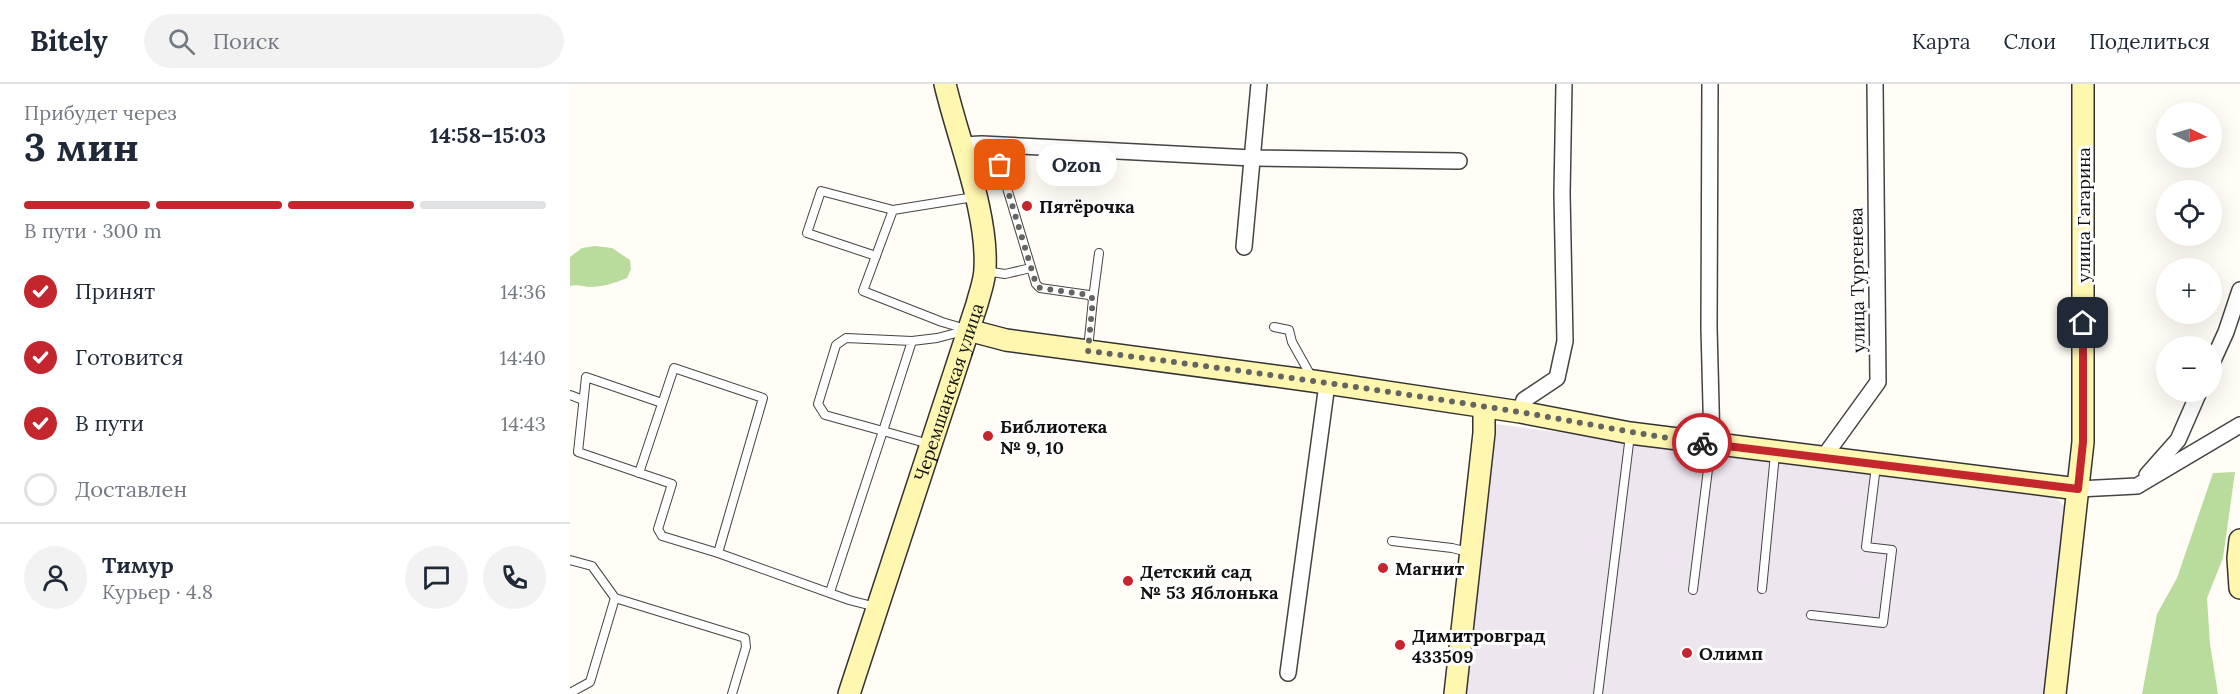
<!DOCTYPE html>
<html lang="ru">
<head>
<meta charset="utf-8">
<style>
  :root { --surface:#fff; --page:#f2f2f3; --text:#1f2937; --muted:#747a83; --line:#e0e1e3; --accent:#c4262e }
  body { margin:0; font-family:Lora,serif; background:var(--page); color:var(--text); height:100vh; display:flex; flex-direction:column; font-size:22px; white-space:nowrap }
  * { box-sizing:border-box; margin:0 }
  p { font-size:20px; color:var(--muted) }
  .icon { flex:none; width:33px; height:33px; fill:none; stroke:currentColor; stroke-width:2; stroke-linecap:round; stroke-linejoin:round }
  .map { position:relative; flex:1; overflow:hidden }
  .drawer { display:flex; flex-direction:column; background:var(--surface); width:570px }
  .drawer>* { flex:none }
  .needle { width:39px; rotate:95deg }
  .tools { position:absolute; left:1586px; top:18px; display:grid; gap:12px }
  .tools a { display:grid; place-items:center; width:66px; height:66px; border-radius:50%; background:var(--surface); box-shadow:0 6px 24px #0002; font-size:30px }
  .pin { position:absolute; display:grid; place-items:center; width:51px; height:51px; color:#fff; margin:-26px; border-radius:12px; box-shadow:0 3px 9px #0006 }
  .courier { position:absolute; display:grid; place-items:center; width:60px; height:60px; margin:-30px; border:4px solid #c4262e; border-radius:50%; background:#fff; color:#222; box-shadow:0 2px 8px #0007 }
  .bubble { position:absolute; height:42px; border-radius:21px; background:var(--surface); box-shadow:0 6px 24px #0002; font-size:20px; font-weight:700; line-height:42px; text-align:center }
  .summary em { font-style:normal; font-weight:700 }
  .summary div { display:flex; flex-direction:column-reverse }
  .summary { display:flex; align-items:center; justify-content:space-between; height:102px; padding:0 24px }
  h1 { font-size:39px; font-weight:700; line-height:45px }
  .bar { display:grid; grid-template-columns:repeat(4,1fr); gap:9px 6px; align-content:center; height:72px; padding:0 24px }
  .bar i { height:8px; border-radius:4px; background:var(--line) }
  .bar .selected { background:var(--accent) }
  .bar p { grid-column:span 4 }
  .line { display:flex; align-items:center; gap:15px; padding:0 24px; border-top:2px solid var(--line) }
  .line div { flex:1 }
  .round { display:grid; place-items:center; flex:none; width:63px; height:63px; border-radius:32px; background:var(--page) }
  ol { padding:0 24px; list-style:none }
  li { display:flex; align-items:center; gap:18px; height:66px }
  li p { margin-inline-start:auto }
  li .icon { padding:6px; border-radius:50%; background:var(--accent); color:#fff; stroke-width:4 }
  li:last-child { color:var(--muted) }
  li i { width:33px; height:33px; border:3px solid var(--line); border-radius:50% }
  header { display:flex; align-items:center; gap:36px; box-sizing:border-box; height:84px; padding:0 30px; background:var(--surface); border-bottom:2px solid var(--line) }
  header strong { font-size:28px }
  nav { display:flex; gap:33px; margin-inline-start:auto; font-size:21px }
  .search { width:420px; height:54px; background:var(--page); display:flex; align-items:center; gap:15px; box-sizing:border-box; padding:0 21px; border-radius:33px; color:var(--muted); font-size:22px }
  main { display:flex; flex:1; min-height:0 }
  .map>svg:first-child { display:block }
  .industrial { fill:#eee6ef }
  .forest { fill:#b9dc9c }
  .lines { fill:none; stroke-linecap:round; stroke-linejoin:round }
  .lane-casing { stroke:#444; stroke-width:10 }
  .street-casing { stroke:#444; stroke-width:18 }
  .secondary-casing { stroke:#333; stroke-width:24 }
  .lane { stroke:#fff; stroke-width:8 }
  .street { stroke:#fff; stroke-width:15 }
  .secondary { stroke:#fff6b0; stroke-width:21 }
  .done { stroke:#646461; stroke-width:6; stroke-dasharray:0 10.8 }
  .route { stroke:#c4262e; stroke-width:8 }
  .poi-dot { fill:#c4262e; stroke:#fff; stroke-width:2 }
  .labels { text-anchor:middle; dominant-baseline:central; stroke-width:6; stroke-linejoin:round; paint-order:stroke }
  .poi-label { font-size:18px; font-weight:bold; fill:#111; stroke:#fff; text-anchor:start }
  .street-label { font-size:18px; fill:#111; stroke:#fff }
</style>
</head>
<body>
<header>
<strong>Bitely</strong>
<div class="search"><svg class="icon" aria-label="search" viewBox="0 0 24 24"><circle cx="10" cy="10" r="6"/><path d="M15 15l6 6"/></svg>Поиск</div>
<nav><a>Карта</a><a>Слои</a><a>Поделиться</a></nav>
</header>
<main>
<section class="drawer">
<div class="summary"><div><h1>3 мин</h1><p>Прибудет через</p></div><em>14:58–15:03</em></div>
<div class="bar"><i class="selected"></i><i class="selected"></i><i class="selected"></i><i></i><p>В пути · 300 m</p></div>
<ol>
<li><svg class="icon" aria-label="check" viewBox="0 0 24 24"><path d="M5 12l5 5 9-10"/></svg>Принят<p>14:36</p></li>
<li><svg class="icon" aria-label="check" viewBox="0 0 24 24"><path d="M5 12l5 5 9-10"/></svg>Готовится<p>14:40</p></li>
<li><svg class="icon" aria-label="check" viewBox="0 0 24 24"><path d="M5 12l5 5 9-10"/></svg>В пути<p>14:43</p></li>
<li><i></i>Доставлен</li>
</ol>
<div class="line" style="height:108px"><a class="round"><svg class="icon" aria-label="person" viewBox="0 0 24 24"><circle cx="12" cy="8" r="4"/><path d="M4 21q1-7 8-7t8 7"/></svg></a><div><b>Тимур</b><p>Курьер · 4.8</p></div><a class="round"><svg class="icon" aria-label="chat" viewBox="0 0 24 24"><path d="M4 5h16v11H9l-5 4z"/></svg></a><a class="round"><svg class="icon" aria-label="phone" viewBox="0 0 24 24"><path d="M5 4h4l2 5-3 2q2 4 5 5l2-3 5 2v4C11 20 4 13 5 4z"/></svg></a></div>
</section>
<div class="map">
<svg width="1670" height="610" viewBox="0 0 1670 610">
  <rect width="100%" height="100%" fill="#fffdf5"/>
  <path class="industrial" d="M917,339L1484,412L1502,429L1479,610H897Z"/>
  <g class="forest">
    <path d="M25,162L42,164L60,176L61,185L57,194C45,199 33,203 19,203C12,202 7,200 0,202V173L12,164Z"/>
    <path d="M1665,388L1653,474L1637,514L1640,560L1648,610H1572L1587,530L1607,494L1643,389Z"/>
  </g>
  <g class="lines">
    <g class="lane-casing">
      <g id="lane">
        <path d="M424,61L466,200L470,204L519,211L523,215L518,265"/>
        <path d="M306,172L237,149L251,107L323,126"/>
        <path d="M415,187L435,190L461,184"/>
        <path d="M523,215L529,169"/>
        <path d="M704,243L719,246L722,258L741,292"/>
        <path d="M396,245L372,238L293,207L323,126L404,113"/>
        <path d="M342,257L276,254L266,261L248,320L255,331L313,347L342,257L367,254L394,247"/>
        <path d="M0,311L13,316"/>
        <path d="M92,319L16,293L8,368L102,400L88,445L92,452L148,469L279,516L306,523"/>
        <path d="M69,389L104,284L193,314L148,469"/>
        <path d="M822,457L882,464L898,468"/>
        <path d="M0,476L22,482L45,514L175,554L176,563L162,610"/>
        <path d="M1192,505L1205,370"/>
        <path d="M1123,506L1141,361"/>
        <path d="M260,508L313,347L359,360"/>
        <path d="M1241,531L1313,539L1322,466L1296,463L1306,382"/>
        <path d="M0,609L20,598L45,514"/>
        <path d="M1028,610L1060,351"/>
      </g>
    </g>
    <g class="street-casing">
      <g id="street">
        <path d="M1140,0L1139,244L1142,360"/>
        <path d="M391,61L412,60L682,74L889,77"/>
        <path d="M674,163L689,0"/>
        <path d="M1641,281L1656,248L1670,206"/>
        <path d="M950,328L954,316L987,294L995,257L992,110L994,0"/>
        <path d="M1253,374L1308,298L1305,0"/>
        <path d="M1577,391L1608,356L1629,308"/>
        <path d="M1508,405L1567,402L1670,341"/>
        <path d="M718,589L757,300"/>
      </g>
    </g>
    <g class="secondary-casing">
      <g id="secondary">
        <path d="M398,246L436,256L743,297L950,328L1060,349L1508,405"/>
        <path d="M1670,456L1668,474L1670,504"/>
        <path id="s1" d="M279,610L407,220C410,208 415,196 415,184C418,128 388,56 375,0"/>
        <path d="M885,610L914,349V323"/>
        <path d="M1485,610L1513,358V0"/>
      </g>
    </g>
    <use href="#lane" class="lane"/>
    <use href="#street" class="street"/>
    <use href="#secondary" class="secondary"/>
  </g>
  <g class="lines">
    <path class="done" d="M430,81L466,200L470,204L519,211L523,215L518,267C662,285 806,305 949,328C1010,338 1071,351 1132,359"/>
    <path class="route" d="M1132,359L1508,405L1513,358V239"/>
  </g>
  <g class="poi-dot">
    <circle cx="457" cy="122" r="6"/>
    <circle cx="418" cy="352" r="6"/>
    <circle cx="813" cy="484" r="6"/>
    <circle cx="558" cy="497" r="6"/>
    <circle cx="830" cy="561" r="6"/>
    <circle cx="1117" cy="569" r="6"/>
  </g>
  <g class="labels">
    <g class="poi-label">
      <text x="469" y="122">Пятёрочка</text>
      <text x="430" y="342">Библиотека<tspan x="430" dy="21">№ 9, 10</tspan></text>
      <text x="825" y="484">Магнит</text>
      <text x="570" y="487">Детский сад<tspan x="570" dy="21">№ 53 Яблонька</tspan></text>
      <text x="842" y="551">Димитровград<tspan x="842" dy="21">433509</tspan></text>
      <text x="1129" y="569">Олимп</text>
    </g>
    <g class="street-label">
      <text transform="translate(1513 131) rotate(-90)">улица Гагарина</text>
      <text transform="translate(1287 196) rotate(-91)">улица Тургенева</text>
      <text stroke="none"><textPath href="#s1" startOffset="318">Черемшанская улица</textPath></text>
    </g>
  </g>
</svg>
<div class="tools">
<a><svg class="needle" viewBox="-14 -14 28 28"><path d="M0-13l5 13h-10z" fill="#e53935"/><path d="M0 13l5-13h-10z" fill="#747a83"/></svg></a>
<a><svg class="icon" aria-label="locate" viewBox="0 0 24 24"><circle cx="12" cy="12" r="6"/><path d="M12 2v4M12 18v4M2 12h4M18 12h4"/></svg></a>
<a>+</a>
<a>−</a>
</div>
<div class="pin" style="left:430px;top:81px;background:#ea580c"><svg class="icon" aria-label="bag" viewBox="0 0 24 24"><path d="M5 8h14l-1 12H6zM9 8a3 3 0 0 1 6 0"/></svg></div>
<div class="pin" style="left:1513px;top:239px;background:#1f2937"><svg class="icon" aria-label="home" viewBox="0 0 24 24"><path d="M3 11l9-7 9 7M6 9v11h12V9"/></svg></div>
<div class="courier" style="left:1132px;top:359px"><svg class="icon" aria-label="bike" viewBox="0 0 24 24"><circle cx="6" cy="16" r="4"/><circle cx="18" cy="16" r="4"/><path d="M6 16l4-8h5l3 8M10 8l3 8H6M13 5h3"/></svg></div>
<div class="bubble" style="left:466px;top:60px;width:81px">Ozon</div>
</div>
</main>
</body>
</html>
